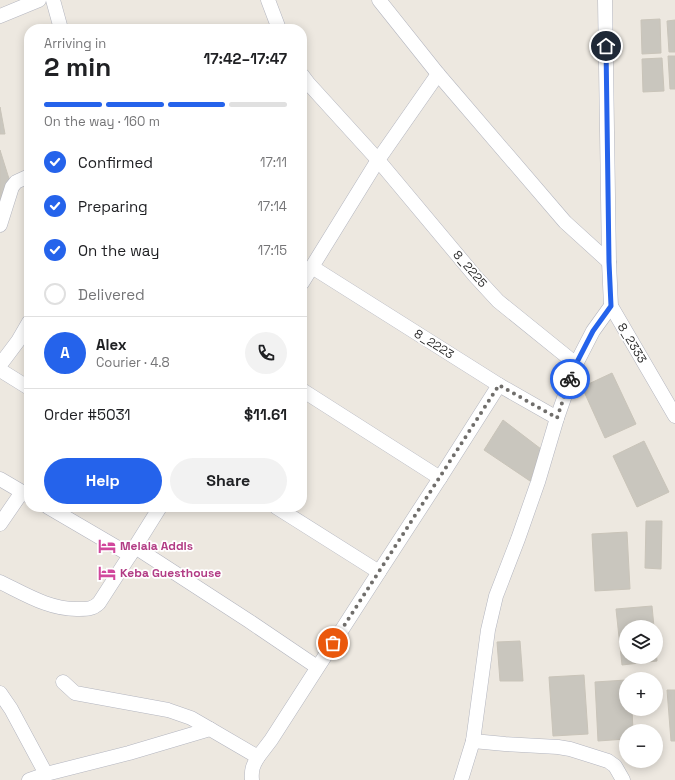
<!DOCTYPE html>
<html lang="en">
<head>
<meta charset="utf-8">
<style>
  :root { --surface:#fff; --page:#f2f2f2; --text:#202124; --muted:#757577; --line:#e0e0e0; --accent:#2563eb }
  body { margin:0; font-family:"Space Grotesk",sans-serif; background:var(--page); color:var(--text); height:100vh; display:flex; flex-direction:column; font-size:15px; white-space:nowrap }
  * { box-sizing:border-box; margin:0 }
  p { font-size:13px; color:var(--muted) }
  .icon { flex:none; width:22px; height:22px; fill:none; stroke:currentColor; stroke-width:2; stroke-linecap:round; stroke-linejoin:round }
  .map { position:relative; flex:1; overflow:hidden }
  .side { position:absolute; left:24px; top:24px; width:283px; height:488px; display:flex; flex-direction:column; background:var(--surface); border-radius:16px; box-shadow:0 2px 10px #0003 }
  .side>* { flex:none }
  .tools { position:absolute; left:619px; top:620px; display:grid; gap:8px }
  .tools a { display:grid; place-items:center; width:44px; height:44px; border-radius:50%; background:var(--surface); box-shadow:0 2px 10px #0003; font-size:20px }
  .pin { position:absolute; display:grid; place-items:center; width:34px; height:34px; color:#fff; margin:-17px; border:2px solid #fff; border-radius:50%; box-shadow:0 1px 4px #0007 }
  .courier { position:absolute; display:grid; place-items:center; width:40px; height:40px; margin:-20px; border:3px solid #2563eb; border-radius:50%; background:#fff; color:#222; box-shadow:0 1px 5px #0007 }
  .headline em { font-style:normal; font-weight:800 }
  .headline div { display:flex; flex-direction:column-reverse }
  .headline { display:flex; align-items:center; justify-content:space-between; height:68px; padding:0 20px }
  h1 { font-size:26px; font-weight:800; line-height:30px }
  .bar { display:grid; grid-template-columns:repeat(4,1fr); gap:6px 4px; align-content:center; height:48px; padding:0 20px }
  .bar i { height:5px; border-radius:3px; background:var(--line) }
  .bar .active { background:var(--accent) }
  .bar p { grid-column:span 4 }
  .line { display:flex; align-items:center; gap:10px; padding:0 20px; border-top:1px solid var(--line) }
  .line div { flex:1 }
  .round { display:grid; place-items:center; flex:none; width:42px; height:42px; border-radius:21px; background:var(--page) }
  ol { padding:0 20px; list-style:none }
  li { display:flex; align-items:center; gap:12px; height:44px }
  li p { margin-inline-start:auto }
  li .icon { padding:4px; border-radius:50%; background:var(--accent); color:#fff; stroke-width:4 }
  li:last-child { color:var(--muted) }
  li i { width:22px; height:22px; border:2px solid var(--line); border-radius:50% }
  .button { display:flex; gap:8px; margin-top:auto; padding:8px 20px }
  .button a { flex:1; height:46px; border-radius:24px; background:var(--accent); color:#fff; font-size:16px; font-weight:800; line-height:46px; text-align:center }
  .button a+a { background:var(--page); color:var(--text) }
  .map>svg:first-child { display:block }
  .building { fill:#c9c6be; stroke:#c9c4b9 }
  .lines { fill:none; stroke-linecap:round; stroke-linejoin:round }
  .street-casing { stroke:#b3b5bf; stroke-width:15 }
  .street { stroke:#fff; stroke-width:14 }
  .done { stroke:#706e6b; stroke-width:4; stroke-dasharray:0 7.2 }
  .route { stroke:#2563eb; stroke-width:5 }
  .labels { text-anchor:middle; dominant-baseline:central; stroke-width:3.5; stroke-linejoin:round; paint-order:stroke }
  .street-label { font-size:12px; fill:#2c2c2c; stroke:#fff }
  .hotel-label { font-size:12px; font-weight:bold; fill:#b23c85; stroke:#fff; text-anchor:start }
</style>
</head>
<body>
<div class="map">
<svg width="675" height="780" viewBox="0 0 675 780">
  <rect width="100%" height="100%" fill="#ede8e0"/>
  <g class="building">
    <path d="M660,19L661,53L642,54L641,20Z"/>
    <path d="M675,20V52H669L667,21Z"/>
    <path d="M668,56H675V89H670Z"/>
    <path d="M662,58L664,91L643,92L642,59Z"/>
    <path d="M0,107L5,134H0Z"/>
    <path d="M0,150L10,182L0,212Z"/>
    <path d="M612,373L636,424L605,438L582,387Z"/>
    <path d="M503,420L541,449L530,481L484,450Z"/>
    <path d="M644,441L669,492L637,507L613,456Z"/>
    <path d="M646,521H662L661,569L645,568Z"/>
    <path d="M627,532L630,589L595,591L592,534Z"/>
    <path d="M652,606L654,627H626V657H656V649L657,661L622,665L616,609Z"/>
    <path d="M520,641L523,681H500L497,642Z"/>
    <path d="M584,675L588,734L553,736L549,677Z"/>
    <path d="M626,680V709H632L633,731H626V739L598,741L595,682Z"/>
    <path d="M667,690H675V741H671Z"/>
  </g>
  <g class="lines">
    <g class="street-casing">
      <g id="street">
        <path d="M53,0L61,29"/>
        <path d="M268,0L279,29"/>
        <path d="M379,0L438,74L565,222L609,262"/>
        <path d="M605,0L609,262L611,306L675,416"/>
        <path d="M0,16L39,0"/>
        <path d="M302,75L308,83L378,160L475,276L498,301L576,364"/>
        <path d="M0,225L12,187L16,182L29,176"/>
        <path d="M312,267L499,385L557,418"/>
        <path d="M302,283L378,160L438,74"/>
        <path d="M0,365L18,341L29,322"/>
        <path d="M0,370L29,388"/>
        <path d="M440,478L499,385"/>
        <path d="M0,479L29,496"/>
        <path d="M48,507L130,555L160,507"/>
        <path d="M276,507L379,572L440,478L302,390"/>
        <path d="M0,524L22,492"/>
        <path d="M135,547L249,621L317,667"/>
        <path d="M0,582C25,594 50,610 79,609C87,609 93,609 99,603L130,555"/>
        <path d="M63,682L75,693L168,710L191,718L210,729"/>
        <path d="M0,693L11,709L46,774"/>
        <path d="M473,741L505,744L558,747L570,749L608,761L615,766L623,780"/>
        <path d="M29,780L46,774L129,753L210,729L258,757L271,740L379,572"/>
        <path d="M252,780C251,770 253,765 258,757"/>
        <path d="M461,780L473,741L488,630L496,596L518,539L538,482L557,418L576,364L593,331L611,306"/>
      </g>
    </g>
    <use href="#street" class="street"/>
  </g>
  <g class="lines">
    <path class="done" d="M333,643L499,385L557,418L570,379"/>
    <path class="route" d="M570,379L576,364L593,331L611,306L609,262L606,46"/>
  </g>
  <defs>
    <g id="hotel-bare" transform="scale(1.38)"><path d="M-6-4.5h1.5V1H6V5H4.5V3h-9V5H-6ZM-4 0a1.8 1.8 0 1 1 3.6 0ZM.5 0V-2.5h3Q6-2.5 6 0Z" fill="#d1479c" stroke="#fff" stroke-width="2.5" paint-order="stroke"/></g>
  </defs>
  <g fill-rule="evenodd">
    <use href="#hotel-bare" x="107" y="546"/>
    <use href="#hotel-bare" x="107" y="573"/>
  </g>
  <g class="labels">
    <g class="street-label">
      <text transform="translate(470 269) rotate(49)">8_2225</text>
      <text transform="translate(632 343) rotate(59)">8_2333</text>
      <text transform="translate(434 344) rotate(32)">8_2223</text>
    </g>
    <g class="hotel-label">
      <text x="120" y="546">Melala Addis</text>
      <text x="120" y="573">Keba Guesthouse</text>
    </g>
  </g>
</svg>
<div class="tools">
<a><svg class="icon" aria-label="layers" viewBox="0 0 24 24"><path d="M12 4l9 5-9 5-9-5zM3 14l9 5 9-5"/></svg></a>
<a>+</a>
<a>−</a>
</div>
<div class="pin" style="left:333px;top:643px;background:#ea580c"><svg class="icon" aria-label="bag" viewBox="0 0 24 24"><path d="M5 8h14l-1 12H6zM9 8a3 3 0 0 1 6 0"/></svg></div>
<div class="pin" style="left:606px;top:46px;background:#1f2937"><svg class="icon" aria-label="home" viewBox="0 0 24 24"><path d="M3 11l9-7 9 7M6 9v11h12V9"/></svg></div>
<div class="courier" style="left:570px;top:379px"><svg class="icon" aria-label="bike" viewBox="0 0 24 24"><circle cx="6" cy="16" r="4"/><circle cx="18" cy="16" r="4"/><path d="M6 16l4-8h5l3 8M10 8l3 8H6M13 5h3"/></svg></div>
<section class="side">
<div class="headline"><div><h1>2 min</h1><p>Arriving in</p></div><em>17:42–17:47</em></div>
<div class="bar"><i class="active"></i><i class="active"></i><i class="active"></i><i></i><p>On the way · 160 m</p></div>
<ol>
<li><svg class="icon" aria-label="check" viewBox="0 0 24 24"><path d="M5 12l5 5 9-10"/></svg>Confirmed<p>17:11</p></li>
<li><svg class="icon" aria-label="check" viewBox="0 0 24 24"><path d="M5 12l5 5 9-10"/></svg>Preparing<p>17:14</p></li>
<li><svg class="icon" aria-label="check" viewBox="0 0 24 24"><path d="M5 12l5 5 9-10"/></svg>On the way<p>17:15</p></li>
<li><i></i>Delivered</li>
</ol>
<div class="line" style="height:72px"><b class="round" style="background:var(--accent);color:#fff">A</b><div><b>Alex</b><p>Courier · 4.8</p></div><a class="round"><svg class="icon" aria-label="phone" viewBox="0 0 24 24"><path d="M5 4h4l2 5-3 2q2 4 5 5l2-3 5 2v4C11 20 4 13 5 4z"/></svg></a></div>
<div class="line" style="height:52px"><div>Order #5031</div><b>$11.61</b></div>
<div class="button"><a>Help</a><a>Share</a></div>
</section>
</div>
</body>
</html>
